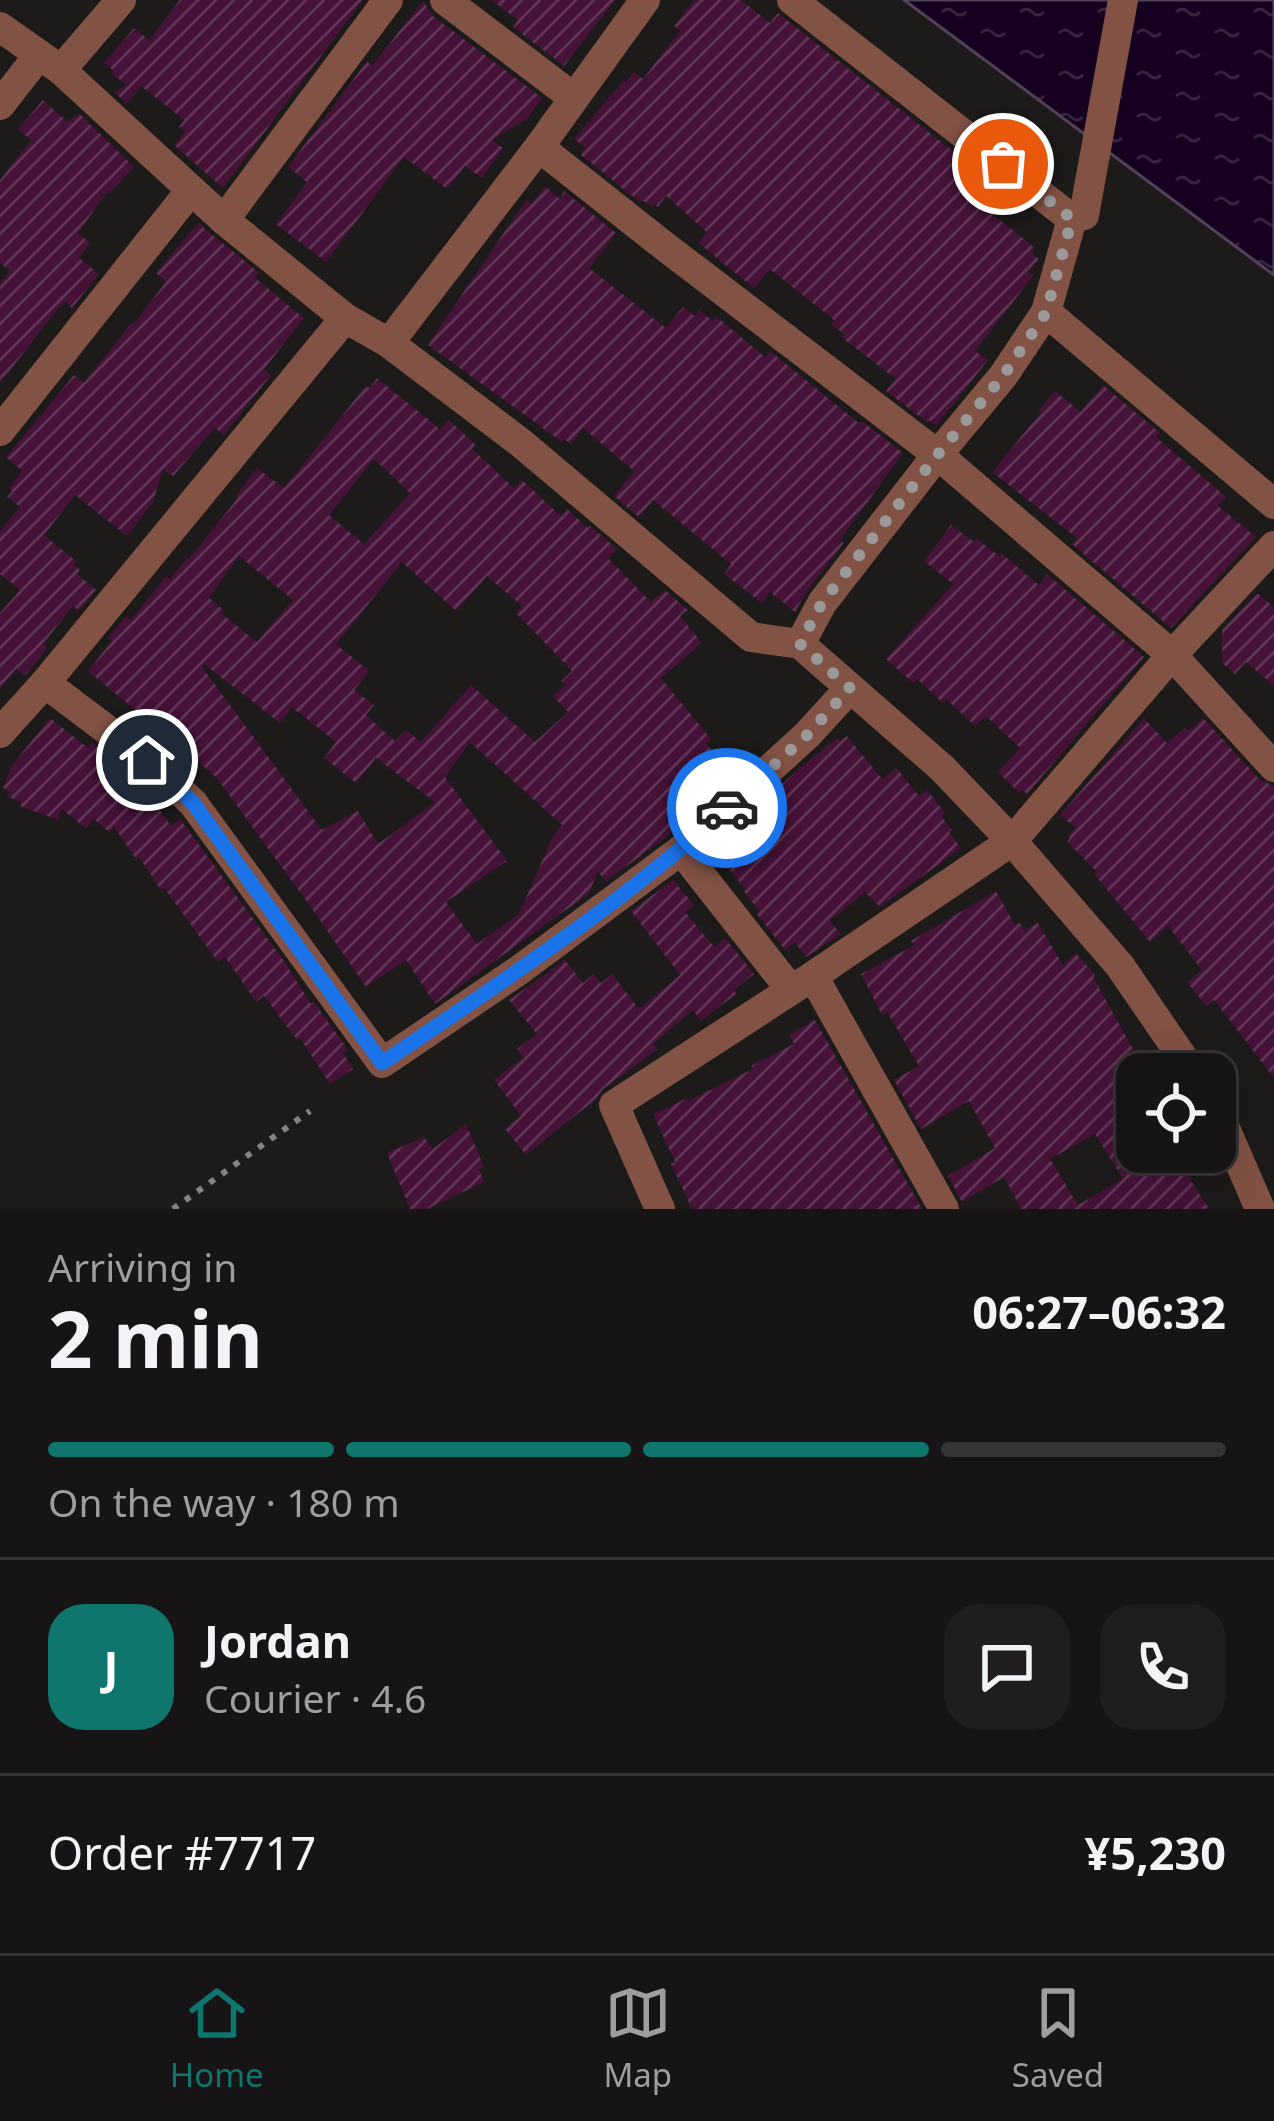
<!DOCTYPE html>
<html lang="en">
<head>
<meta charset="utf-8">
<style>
  :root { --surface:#161414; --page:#1f1d1d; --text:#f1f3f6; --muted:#9e9ea0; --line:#353334; --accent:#0f766e }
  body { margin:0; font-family:"Noto Sans",sans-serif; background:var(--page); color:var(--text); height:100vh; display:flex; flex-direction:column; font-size:45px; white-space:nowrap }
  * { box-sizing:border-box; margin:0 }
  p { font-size:39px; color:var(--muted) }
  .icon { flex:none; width:66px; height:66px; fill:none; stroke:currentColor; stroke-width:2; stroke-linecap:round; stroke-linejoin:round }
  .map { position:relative; height:1209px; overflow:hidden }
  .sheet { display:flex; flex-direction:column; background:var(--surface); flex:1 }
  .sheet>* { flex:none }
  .tools { position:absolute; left:1116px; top:1053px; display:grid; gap:24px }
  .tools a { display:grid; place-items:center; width:120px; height:120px; border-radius:24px; background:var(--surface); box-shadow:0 12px 48px #0002,0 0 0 3px var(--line); font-size:60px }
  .pin { position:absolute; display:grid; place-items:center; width:102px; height:102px; color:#fff; margin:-51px; border:6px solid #fff; border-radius:50%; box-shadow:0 3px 12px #0007 }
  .courier { position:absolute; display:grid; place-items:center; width:120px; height:120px; margin:-60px; border:9px solid #1a73e8; border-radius:50%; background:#fff; color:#222; box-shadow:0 3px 15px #0007 }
  .overview em { font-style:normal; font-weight:700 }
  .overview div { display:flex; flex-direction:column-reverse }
  .overview { display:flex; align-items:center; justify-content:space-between; height:204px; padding:0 48px }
  h1 { font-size:78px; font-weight:700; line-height:90px }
  .bar { display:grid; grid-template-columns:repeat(4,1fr); gap:18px 12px; align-content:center; height:144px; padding:0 48px }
  .bar i { height:15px; border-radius:9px; background:var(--line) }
  .bar .on { background:var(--accent) }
  .bar p { grid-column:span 4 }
  .line { display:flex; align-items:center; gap:30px; padding:0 48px; border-top:3px solid var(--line) }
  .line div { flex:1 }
  .round { display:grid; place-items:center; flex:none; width:126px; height:126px; border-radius:36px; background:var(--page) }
  .menu { display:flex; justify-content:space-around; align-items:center; height:168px; border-top:3px solid var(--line); background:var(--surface); font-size:33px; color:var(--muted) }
  .menu a { display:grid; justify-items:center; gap:6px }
  .menu .on { color:var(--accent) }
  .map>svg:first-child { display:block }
  .water { fill:url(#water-ripples); stroke:#514258; stroke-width:3 }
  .building { fill:url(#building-hatch); fill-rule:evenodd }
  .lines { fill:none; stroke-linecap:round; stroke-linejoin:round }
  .path { stroke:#858383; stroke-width:6; stroke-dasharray:6 9; stroke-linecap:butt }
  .minor { stroke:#825244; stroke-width:30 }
  .tertiary { stroke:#825244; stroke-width:30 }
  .done { stroke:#9a9898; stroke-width:12; stroke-dasharray:0 21.6 }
  .route { stroke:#1a73e8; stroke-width:15 }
</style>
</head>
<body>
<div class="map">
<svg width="1274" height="1209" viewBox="0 0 1274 1209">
  <defs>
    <pattern id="water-ripples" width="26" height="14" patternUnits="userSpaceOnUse" patternTransform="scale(3)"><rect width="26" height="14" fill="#150020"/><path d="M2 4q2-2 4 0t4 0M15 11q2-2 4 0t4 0" fill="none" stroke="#372540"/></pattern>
    <pattern id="building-hatch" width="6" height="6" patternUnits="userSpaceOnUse" patternTransform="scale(3)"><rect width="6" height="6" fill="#461238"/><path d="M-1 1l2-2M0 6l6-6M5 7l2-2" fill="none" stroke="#603454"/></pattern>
  </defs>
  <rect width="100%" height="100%" fill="#1d1a1a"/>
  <path class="water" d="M904,0H1274V275Z"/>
  <g class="building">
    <path d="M180,0H363L223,188L174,145L185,131L179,127L184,120L141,86L127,104L114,92L127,85L111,73L113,70L104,63L134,28L149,40Z"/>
    <path d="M491,0H615L564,66L513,27L518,20Z"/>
    <path d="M694,0H741L770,23L778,13L983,175L975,186L994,207L981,205L1035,248L1032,253L1039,259L1028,272L1033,276L975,351L988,360L936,426L929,420L927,422L886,391L896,379L841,337L844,334L831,324L834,320L770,269L754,288L698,243L707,232L666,196L658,207L654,204L652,207L642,200L640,202L581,155L585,147L574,139L624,80L626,82L634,72L643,79L680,31L674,26Z"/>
    <path d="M423,1L433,16L542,98L527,119L492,140L503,148L482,178L465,166L447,189L404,157L326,262L276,224L307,182L288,167L367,61L372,66Z"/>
    <path d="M43,100L67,122L79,113L134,167L109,194L107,192L78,233L90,243L79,258L99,274L72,308L64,301L0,383V283L10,271L0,263V180L31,140L18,129Z"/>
    <path d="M545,186L560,199L564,191L616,233L589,268L666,328L683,307L695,316L699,310L713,321L716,316L765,357L770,351L860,424L862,421L903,453L847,530L840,541L844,543L807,591L795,612L770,592L762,603L724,574L731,564L653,500L639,517L614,496L634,471L583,428L571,444L564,439L562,442L428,345L526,200L531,204Z"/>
    <path d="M198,223L259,273L255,278L304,318L264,369L271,375L224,435L215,428L173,476L163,469L153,502L127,536L75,495L44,535L77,562L74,565L80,570L77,574L96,590L79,611L73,606L43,644L48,648L25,676L16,669L0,689V613L20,590L0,574V531L20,507L7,497L12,491L9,488L22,471L6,457L74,375L84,383L131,323L133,324L166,282L156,273Z"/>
    <path d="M377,378L440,429L449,420L476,445L472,449L514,488L522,480L561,516L567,509L588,528L590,526L617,549L608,558L651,602L665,590L688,610L680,616L702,643L661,678L711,739L706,744L734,775L669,835L606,881L598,872L588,894L435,1004L406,960L366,987L310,906L216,777L88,671L112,641L108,638L126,616L131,620L166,576L170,579L187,558L188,560L238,498L236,496L257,468L284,488L366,386L370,388ZM374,459L410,493L364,544L329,515ZM239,556L293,600L257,642L221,613L224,610L209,598ZM402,562L456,611L487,576L522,606L516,613L572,671L561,681L566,685L553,696L568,712L535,742L471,685L421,742L406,730L395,741L366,715L374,705L354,690L369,671L336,644ZM204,664L280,723L292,707L336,742L324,758L356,783L376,758L435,802L378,844L358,811L322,830L202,667ZM470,742L562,825L552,838L519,914L477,944L446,902L507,861L445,777Z"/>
    <path d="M1103,385L1160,433L1156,437L1226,497L1218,506L1256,537L1171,628L1072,544L1077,538L992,472L1040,414L1038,412L1055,391L1081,412Z"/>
    <path d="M951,525L974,542L977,539L999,556L1001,553L1039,585L1047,574L1144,657L1027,794L1022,790L1019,793L998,772L1020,748L986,716L975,726L946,699L943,703L917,679L913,683L886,659L953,584L924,561Z"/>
    <path d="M1257,593L1274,607V686L1246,662L1235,674L1222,663V630Z"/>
    <path d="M50,718L88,748L92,743L134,775L171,826L180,819L284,961L311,1004L314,1002L348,1050L343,1053L353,1069L330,1084L300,1038L297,1040L264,996L256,1002L225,957L218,962L164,888L161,890L139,857L136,859L114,827L109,832L94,819L86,829L62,809L58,820L20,806L21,802L7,797L9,791L3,788L11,767Z"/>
    <path d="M1144,718L1167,743L1185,727L1189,731L1203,718L1260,780L1274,786V1078L1214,1000L1206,1006L1187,982L1202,970L1168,926L1150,942L1094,874L1097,872L1067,842L1070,838L1068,836L1076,828L1060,815Z"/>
    <path d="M847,736L882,779L896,768L919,796L927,790L945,813L941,816L952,830L949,832L961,848L880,907L865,892L830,921L841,934L806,957L795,942L785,950L756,913L759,911L743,890L745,889L712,848L800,768L837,738L840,741Z"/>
    <path d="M673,880L694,905L685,912L714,947L725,938L754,974L734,990L736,994L701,1021L693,1010L653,1044L658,1049L603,1089L596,1099L526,1155L505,1129L521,1116L494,1080L523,1058L517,1049L537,1034L509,1000L565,960L583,983L594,974L601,983L612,974L639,1009L680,975L631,911Z"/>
    <path d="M996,891L1015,925L1020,923L1024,930L1038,923L1063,965L1076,953L1095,975L1093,977L1147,1074H1137V1152H1173L1209,1209H1021L1004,1177L962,1202L948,1176L995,1148L969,1101L921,1129L894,1080L919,1066L887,1012L882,1015L861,974L915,945L911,941ZM1095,1134L1123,1179L1078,1205L1050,1159Z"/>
    <path d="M815,1020L922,1209H692L671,1164L675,1162L653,1114L687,1098L688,1101L753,1069L751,1066L794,1044L789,1035Z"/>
    <path d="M466,1124L484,1167L479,1169L484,1182L427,1209H410L387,1153L424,1137L433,1149Z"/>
  </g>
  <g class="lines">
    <path class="path" d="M173,1209L310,1111"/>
    <g class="minor">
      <path d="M445,0L574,98"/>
      <path d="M792,0L1072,219"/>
      <path d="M0,27L61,70L224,220L345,318L389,343L521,443L751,637L800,644L942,768L1012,841L1120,966L1194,1074"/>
      <path d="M61,70L121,0"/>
      <path d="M0,105L39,55"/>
      <path d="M539,147L663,245L938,455L1172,655L1274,767"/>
      <path d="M224,220L388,0"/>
      <path d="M1046,312L1274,504"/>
      <path d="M345,318L45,683L147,760L193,803L382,1063L518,971L681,850L807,735L850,688"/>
      <path d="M389,343L539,147L645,0"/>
      <path d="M0,431L191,190"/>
      <path d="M0,733L45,683"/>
      <path d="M681,850L791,990"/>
      <path d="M813,976L944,1209"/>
      <path d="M1215,1105L1260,1209"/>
      <path d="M660,1209L614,1105L813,976L1012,841L1172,655L1274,546"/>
    </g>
    <path class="tertiary" d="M800,644L822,603L934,459L1003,376L1046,312L1072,219L1084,215L1123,0"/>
  </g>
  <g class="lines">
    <path class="done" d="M727,808L807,735L850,688L800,644L822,603L934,459L1003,376L1046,313L1072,219L1003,164"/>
    <path class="route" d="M147,760L193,803L382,1063C500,983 622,904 727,808"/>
  </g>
</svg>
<div class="tools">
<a><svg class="icon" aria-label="locate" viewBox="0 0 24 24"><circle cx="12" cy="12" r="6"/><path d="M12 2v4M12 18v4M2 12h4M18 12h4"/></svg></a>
</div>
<div class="pin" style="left:1003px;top:164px;background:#ea580c"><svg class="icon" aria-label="bag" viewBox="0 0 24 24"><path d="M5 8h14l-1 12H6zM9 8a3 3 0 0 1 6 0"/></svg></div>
<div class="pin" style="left:147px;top:760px;background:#1f2937"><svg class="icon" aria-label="home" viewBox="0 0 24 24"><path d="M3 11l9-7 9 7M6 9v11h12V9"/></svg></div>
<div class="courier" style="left:727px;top:808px"><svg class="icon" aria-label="car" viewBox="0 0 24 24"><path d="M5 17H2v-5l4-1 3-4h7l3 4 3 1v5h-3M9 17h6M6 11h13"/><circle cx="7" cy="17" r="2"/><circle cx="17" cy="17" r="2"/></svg></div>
</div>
<section class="sheet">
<div class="overview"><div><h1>2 min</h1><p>Arriving in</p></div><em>06:27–06:32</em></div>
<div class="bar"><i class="on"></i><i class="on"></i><i class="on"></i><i></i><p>On the way · 180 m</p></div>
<div class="line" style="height:216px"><b class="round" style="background:var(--accent);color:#fff">J</b><div><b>Jordan</b><p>Courier · 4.6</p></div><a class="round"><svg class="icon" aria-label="chat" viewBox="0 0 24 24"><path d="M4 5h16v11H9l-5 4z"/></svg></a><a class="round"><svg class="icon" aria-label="phone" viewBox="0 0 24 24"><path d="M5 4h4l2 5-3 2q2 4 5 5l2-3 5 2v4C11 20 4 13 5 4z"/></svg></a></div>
<div class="line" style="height:156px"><div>Order #7717</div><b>¥5,230</b></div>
</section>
<nav class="menu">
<a class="on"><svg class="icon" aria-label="home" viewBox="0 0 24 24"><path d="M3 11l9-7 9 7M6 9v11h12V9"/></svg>Home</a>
<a><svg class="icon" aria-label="map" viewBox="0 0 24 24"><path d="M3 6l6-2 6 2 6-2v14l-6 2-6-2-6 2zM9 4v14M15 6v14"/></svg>Map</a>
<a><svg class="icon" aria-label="saved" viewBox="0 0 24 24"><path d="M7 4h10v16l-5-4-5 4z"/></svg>Saved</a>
</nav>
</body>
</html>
